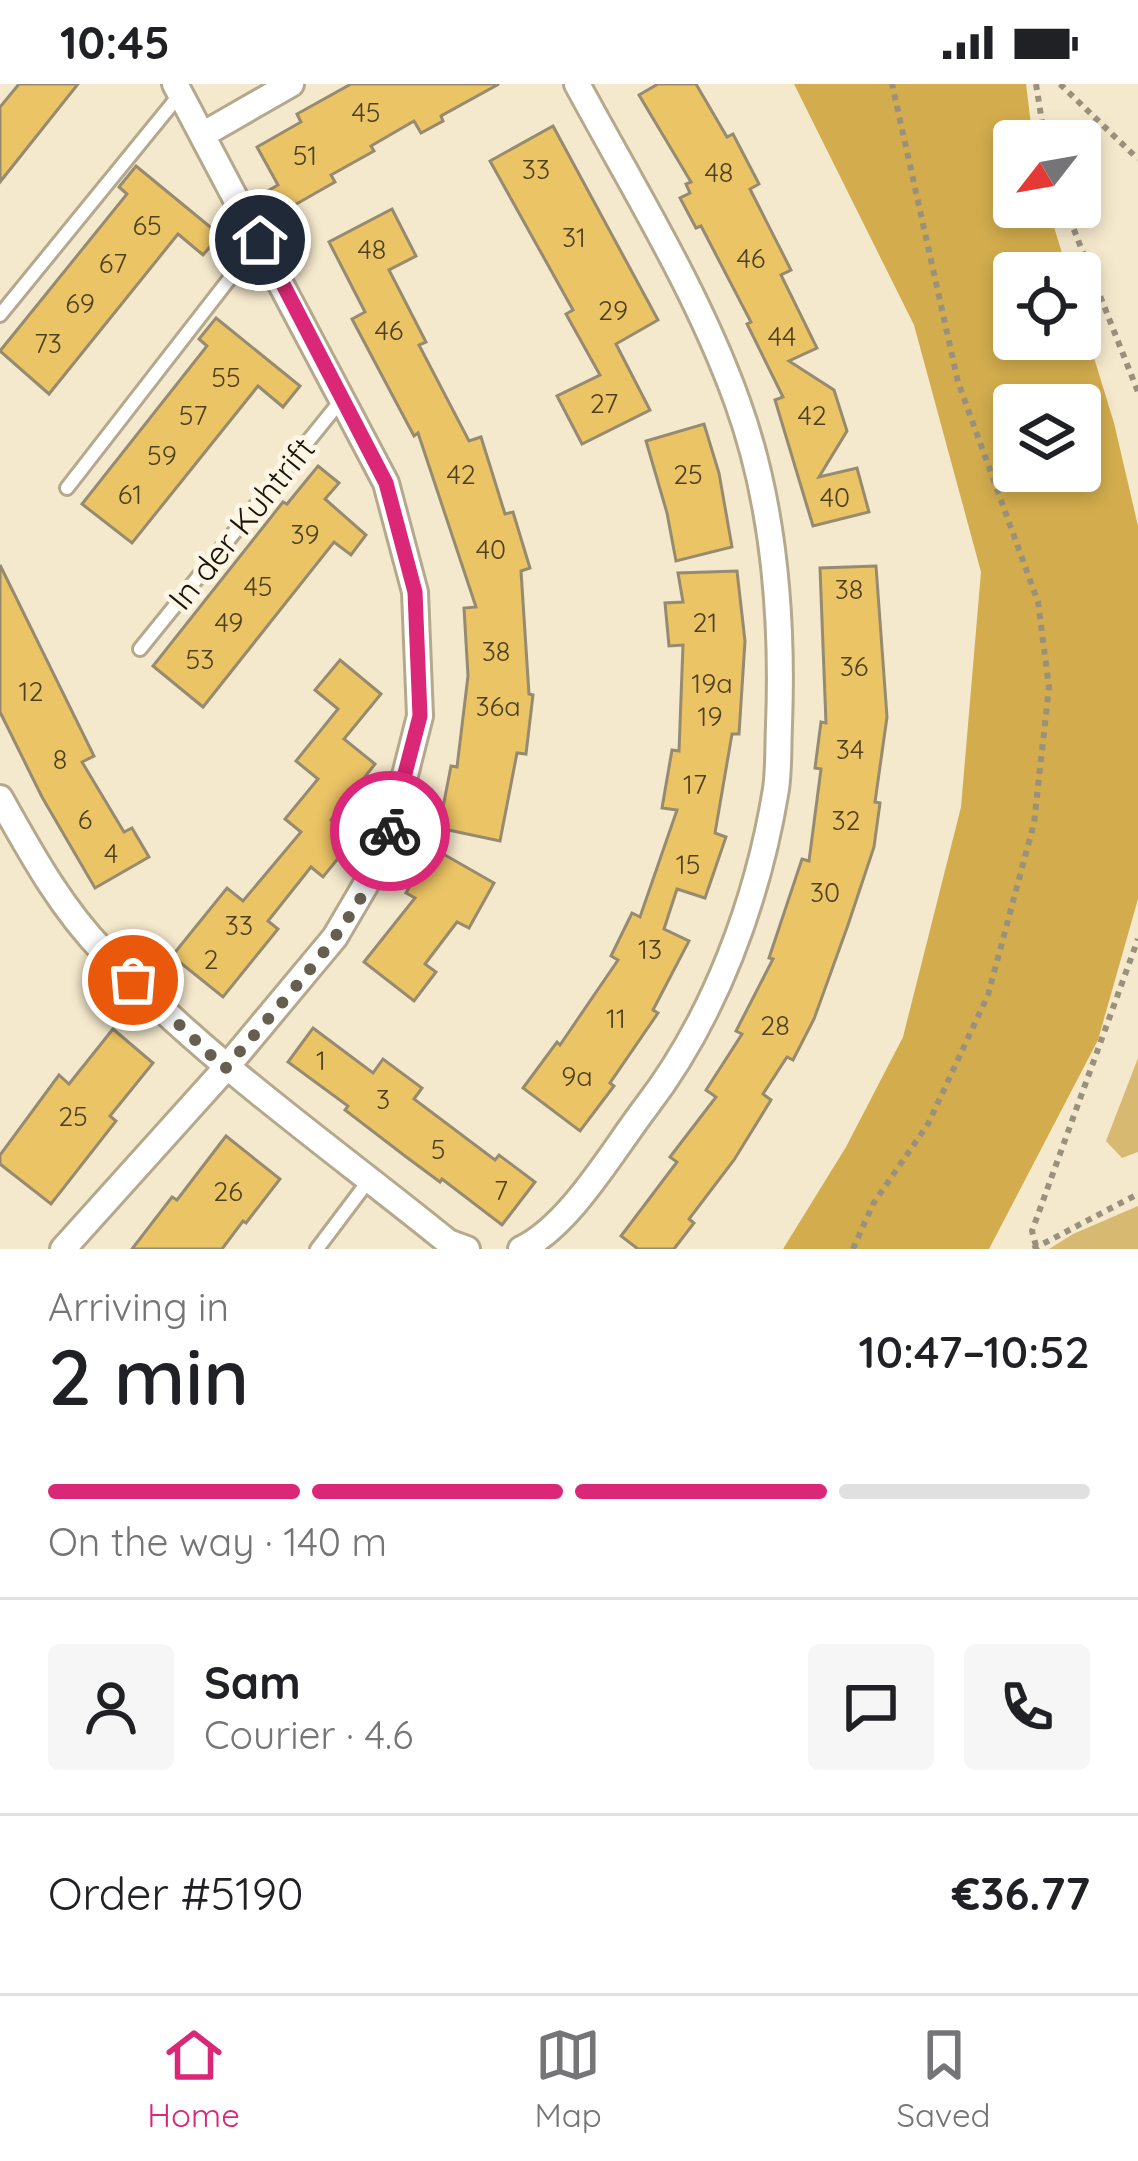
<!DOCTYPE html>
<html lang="en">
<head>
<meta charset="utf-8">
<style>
  :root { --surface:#fff; --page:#f6f6f6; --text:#202124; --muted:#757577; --line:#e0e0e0; --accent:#db2777 }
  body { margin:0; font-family:Quicksand,sans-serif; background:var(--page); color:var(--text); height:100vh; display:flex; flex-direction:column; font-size:45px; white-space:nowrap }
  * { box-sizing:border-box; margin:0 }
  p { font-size:39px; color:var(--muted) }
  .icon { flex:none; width:66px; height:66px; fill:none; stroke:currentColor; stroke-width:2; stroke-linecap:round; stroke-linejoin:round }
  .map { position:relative; height:1165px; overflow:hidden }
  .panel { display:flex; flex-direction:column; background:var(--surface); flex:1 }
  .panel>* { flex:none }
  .needle { width:78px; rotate:239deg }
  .buttons { position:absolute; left:993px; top:36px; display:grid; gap:24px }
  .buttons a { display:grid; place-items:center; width:108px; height:108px; border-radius:12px; background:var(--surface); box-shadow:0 6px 18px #0003; font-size:60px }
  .pin { position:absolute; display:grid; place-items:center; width:102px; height:102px; color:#fff; margin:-51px; border:6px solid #fff; border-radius:50%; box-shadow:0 3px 12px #0007 }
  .courier { position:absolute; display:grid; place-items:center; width:120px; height:120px; margin:-60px; border:9px solid #db2777; border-radius:50%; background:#fff; color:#222; box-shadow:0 3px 15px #0007 }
  .headline em { font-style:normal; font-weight:600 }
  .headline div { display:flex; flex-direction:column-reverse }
  .headline { display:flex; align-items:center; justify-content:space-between; height:204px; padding:0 48px }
  h1 { font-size:78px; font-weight:600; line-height:90px }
  .bar { display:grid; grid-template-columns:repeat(4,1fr); gap:18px 12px; align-content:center; height:144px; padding:0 48px }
  .bar i { height:15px; border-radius:9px; background:var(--line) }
  .bar .current { background:var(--accent) }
  .bar p { grid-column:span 4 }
  .line { display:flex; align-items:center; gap:30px; padding:0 48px; border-top:3px solid var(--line) }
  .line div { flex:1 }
  .round { display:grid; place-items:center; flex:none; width:126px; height:126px; border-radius:12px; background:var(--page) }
  .status { display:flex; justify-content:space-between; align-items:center; height:84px; padding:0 60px; background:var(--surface); direction:ltr }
  .status svg { height:33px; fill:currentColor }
  .dock { display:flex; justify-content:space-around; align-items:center; height:168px; border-top:3px solid var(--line); background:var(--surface); font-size:33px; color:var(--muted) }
  .dock a { display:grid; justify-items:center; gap:6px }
  .dock .current { color:var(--accent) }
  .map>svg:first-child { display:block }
  .green { fill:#d8b972 }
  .forest { fill:#d3ad4d; fill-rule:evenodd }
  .building { fill:#ebc465; stroke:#968a70; stroke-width:3 }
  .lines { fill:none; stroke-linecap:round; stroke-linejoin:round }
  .service-casing { stroke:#b4a88d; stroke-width:18 }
  .minor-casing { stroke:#b4a88d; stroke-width:30 }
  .path { stroke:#9a917d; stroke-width:6; stroke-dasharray:6 6; stroke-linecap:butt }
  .service { stroke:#fff; stroke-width:12 }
  .minor { stroke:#fff; stroke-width:24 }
  .done { stroke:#665f4f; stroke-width:12; stroke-dasharray:0 21.6 }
  .route { stroke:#db2777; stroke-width:15 }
  .labels { text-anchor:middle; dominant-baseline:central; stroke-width:10; stroke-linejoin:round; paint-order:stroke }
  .number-label { font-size:27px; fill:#4e4122 }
  .street-label { font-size:33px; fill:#19150b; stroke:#fef6e5 }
</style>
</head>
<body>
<div class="status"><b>10:45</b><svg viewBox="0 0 49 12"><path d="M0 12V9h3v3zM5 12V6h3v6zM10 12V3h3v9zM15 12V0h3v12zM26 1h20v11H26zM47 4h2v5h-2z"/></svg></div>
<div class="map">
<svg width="1138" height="1165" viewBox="0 0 1138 1165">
  <rect width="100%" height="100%" fill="#f5e9cd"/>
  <g class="green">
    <path d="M1138,974V1068L1122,1074L1106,1057Z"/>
    <path d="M1138,1122V1165H1049L1073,1150Z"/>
  </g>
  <path class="forest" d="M794,0H1026L1033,57H1014V123H1048L1068,189H1014V255H1080V228L1114,339L1138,442V815L1098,956L989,1165H783L846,1063L903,953L961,723L981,488L914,241ZM1014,321H1080V387H1014Z"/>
  <g class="building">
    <path d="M19,0H78L0,98V23Z"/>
    <path d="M351,0H499L441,32L443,37L421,49L414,37L371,62L374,67L331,91L335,98L277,131L264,109L278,101L257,63L301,38L297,30Z"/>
    <path d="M658,0H696L727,53L733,50L759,100L750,105L791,186L781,191L817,264L789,277L834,306L847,347L819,393L857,384L869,428L813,442L775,316L783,313L747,240L751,238L701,142L696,144L680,114L690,109L686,100L691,98L639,11Z"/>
    <path d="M553,42L658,236L616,260L650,326L582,360L557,312L600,291L566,230L573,226L490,77Z"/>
    <path d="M136,82L220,151L203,171L178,150L49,310L0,267L127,110L119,103Z"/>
    <path d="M392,125L416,172L389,186L426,258L419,261L469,357L481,353L505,430L513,428L530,484L521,487L529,610L533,611L526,670L517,669L500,757L439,744L451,682L457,683L468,592L464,524L476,523L418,349L414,352L352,235L365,228L329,158Z"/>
    <path d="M216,234L300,302L283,323L258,302L132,459L82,420L207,262L199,255Z"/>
    <path d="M704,340L719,389L732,463L676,477L667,429L646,357Z"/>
    <path d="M318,382L339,399L325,415L366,451L351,471L334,458L203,623L153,582L283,418L287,420Z"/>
    <path d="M0,481L94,672L82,678L124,748L132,744L149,773L95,804L42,713L0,628Z"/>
    <path d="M876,482L887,633L875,718L880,719L874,763L848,841L814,935L793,976L787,973L763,1010L771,1016L734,1076L689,1135L694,1139L674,1165H638L621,1152L677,1078L670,1073L716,1013L706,1006L742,950L736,947L773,875L769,874L802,775L809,777L821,685L815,684L821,638L826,639L820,484Z"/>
    <path d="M737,487L745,557L739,650H732L715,749L726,753L705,814L677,805L664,845L689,857L653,926L658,929L610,999L614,1002L580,1047L523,1004L557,958L560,961L618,876L611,872L632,829L640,833L677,726L662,724L672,666L679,667L683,561L669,562L665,519L683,518L678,489Z"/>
    <path d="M340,576L381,610L344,655L375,680L331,736L354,755L323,793L311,783L268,837L278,845L223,913L172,872L227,804L243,817L301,748L285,735L318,695L296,677L338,625L315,606Z"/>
    <path d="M431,763L494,799L469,844L457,838L425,880L436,888L414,917L364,878L415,814L406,809Z"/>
    <path d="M313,944L373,989L383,975L422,1004L414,1015L495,1076L499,1071L535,1098L502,1141L442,1095L440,1098L405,1072L345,1026L348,1022L288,978Z"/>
    <path d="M113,945L153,979L110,1032L116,1037L51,1120L0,1080V1071L59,991L69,1000Z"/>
    <path d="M226,1052L280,1095L246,1139L243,1137L222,1165H132L172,1113L177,1116Z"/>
  </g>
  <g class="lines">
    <g class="service-casing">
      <g id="service">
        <path d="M0,231L181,9"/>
        <path d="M67,404L258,158"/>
        <path d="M140,565L343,314"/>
        <path d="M317,1165L369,1096"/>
      </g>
    </g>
    <g class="minor-casing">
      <g id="minor">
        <path d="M204,50L291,0"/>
        <path d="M0,714C30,767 60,823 103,867C207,977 331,1063 448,1158L467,1165"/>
        <path d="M63,1165L225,985L335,853L386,766L420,632L415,508L386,399L175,0"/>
        <path d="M521,1165C570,1142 613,1066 646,1023C715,933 758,816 776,705C779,684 778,662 779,641C783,534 774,419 737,317C697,206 633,104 577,0"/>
      </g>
    </g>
    <g class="path">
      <path d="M1036,0L1045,57"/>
      <path d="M1060,0L1138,75"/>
      <path d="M1065,123L1138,308"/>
      <path d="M1036,1162L1032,1147L1138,855"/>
      <path d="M853,1165L873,1120L928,1040L988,911L1034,739L1049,603L1038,518L958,298L892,0"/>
      <path d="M1033,1165L1138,1110"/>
    </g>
    <use href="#service" class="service"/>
    <use href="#minor" class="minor"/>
  </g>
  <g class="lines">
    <path class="done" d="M133,896L225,985C279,920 370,829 390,747"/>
    <path class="route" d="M260,156L386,399L415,508L420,632L390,747"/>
  </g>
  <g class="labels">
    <g class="number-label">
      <text x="366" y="28">45</text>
      <text x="305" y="71">51</text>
      <text x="536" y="85">33</text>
      <text x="719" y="88">48</text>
      <text x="147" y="141">65</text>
      <text x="574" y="153">31</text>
      <text x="372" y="165">48</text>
      <text x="751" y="174">46</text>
      <text x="113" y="179">67</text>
      <text x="80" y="219">69</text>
      <text x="613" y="226">29</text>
      <text x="389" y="246">46</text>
      <text x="782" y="252">44</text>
      <text x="48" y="259">73</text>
      <text x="226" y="293">55</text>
      <text x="604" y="319">27</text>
      <text x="193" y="331">57</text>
      <text x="812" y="331">42</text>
      <text x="162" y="371">59</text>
      <text x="461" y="390">42</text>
      <text x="688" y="390">25</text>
      <text x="130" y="410">61</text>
      <text x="835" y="413">40</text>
      <text x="305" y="450">39</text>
      <text x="491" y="465">40</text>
      <text x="258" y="502">45</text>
      <text x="849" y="505">38</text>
      <text x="229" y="538">49</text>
      <text x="705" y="538">21</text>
      <text x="496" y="567">38</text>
      <text x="200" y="575">53</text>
      <text x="854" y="582">36</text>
      <text x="712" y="599">19a</text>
      <text x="31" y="607">12</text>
      <text x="498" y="622">36a</text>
      <text x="710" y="632">19</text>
      <text x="850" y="665">34</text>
      <text x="60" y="675">8</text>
      <text x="695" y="700">17</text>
      <text x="85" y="735">6</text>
      <text x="846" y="736">32</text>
      <text x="111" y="769">4</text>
      <text x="688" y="780">15</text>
      <text x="825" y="808">30</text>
      <text x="239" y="841">33</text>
      <text x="650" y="865">13</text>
      <text x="211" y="875">2</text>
      <text x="616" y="934">11</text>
      <text x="775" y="941">28</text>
      <text x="321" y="976">1</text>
      <text x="577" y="992">9a</text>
      <text x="383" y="1015">3</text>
      <text x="73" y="1032">25</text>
      <text x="438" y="1065">5</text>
      <text x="501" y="1106">7</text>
      <text x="228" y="1107">26</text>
    </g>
    <g class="street-label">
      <text transform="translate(241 439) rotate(-51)">In der Kuhtrift</text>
    </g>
  </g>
</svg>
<div class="buttons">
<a><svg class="needle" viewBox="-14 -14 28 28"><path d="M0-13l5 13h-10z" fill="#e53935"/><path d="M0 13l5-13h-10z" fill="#757577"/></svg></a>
<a><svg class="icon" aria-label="locate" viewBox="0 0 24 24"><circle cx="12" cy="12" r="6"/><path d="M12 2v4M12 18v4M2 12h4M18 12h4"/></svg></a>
<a><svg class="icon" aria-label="layers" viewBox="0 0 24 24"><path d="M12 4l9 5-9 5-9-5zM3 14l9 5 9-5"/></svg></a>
</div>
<div class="pin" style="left:133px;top:896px;background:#ea580c"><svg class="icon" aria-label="bag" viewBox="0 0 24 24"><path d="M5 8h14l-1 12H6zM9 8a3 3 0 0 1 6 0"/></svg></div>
<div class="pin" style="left:260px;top:156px;background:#1f2937"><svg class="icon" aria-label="home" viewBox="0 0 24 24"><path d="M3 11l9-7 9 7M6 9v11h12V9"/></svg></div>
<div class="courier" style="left:390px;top:747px"><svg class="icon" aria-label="bike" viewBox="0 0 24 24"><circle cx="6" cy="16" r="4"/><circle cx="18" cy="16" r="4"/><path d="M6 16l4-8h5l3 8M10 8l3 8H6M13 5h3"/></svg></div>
</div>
<section class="panel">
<div class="headline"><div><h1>2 min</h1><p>Arriving in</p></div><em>10:47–10:52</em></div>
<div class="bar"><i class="current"></i><i class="current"></i><i class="current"></i><i></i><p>On the way · 140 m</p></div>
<div class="line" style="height:216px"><a class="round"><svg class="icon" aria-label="person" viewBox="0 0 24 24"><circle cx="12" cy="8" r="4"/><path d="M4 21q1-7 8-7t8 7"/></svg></a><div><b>Sam</b><p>Courier · 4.6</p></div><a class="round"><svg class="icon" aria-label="chat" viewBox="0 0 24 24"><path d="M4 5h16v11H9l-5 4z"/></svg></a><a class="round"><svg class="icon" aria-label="phone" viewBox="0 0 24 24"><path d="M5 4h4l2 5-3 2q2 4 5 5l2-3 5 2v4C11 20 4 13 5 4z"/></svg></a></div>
<div class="line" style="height:156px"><div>Order #5190</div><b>€36.77</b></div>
</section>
<nav class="dock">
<a class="current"><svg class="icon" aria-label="home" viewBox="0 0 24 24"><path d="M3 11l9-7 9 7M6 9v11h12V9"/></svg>Home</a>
<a><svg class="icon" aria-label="map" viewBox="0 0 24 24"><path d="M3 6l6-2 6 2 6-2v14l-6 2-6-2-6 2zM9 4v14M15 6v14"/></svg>Map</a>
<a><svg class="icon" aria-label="saved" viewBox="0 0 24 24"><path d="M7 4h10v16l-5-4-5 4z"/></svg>Saved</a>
</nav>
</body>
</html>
